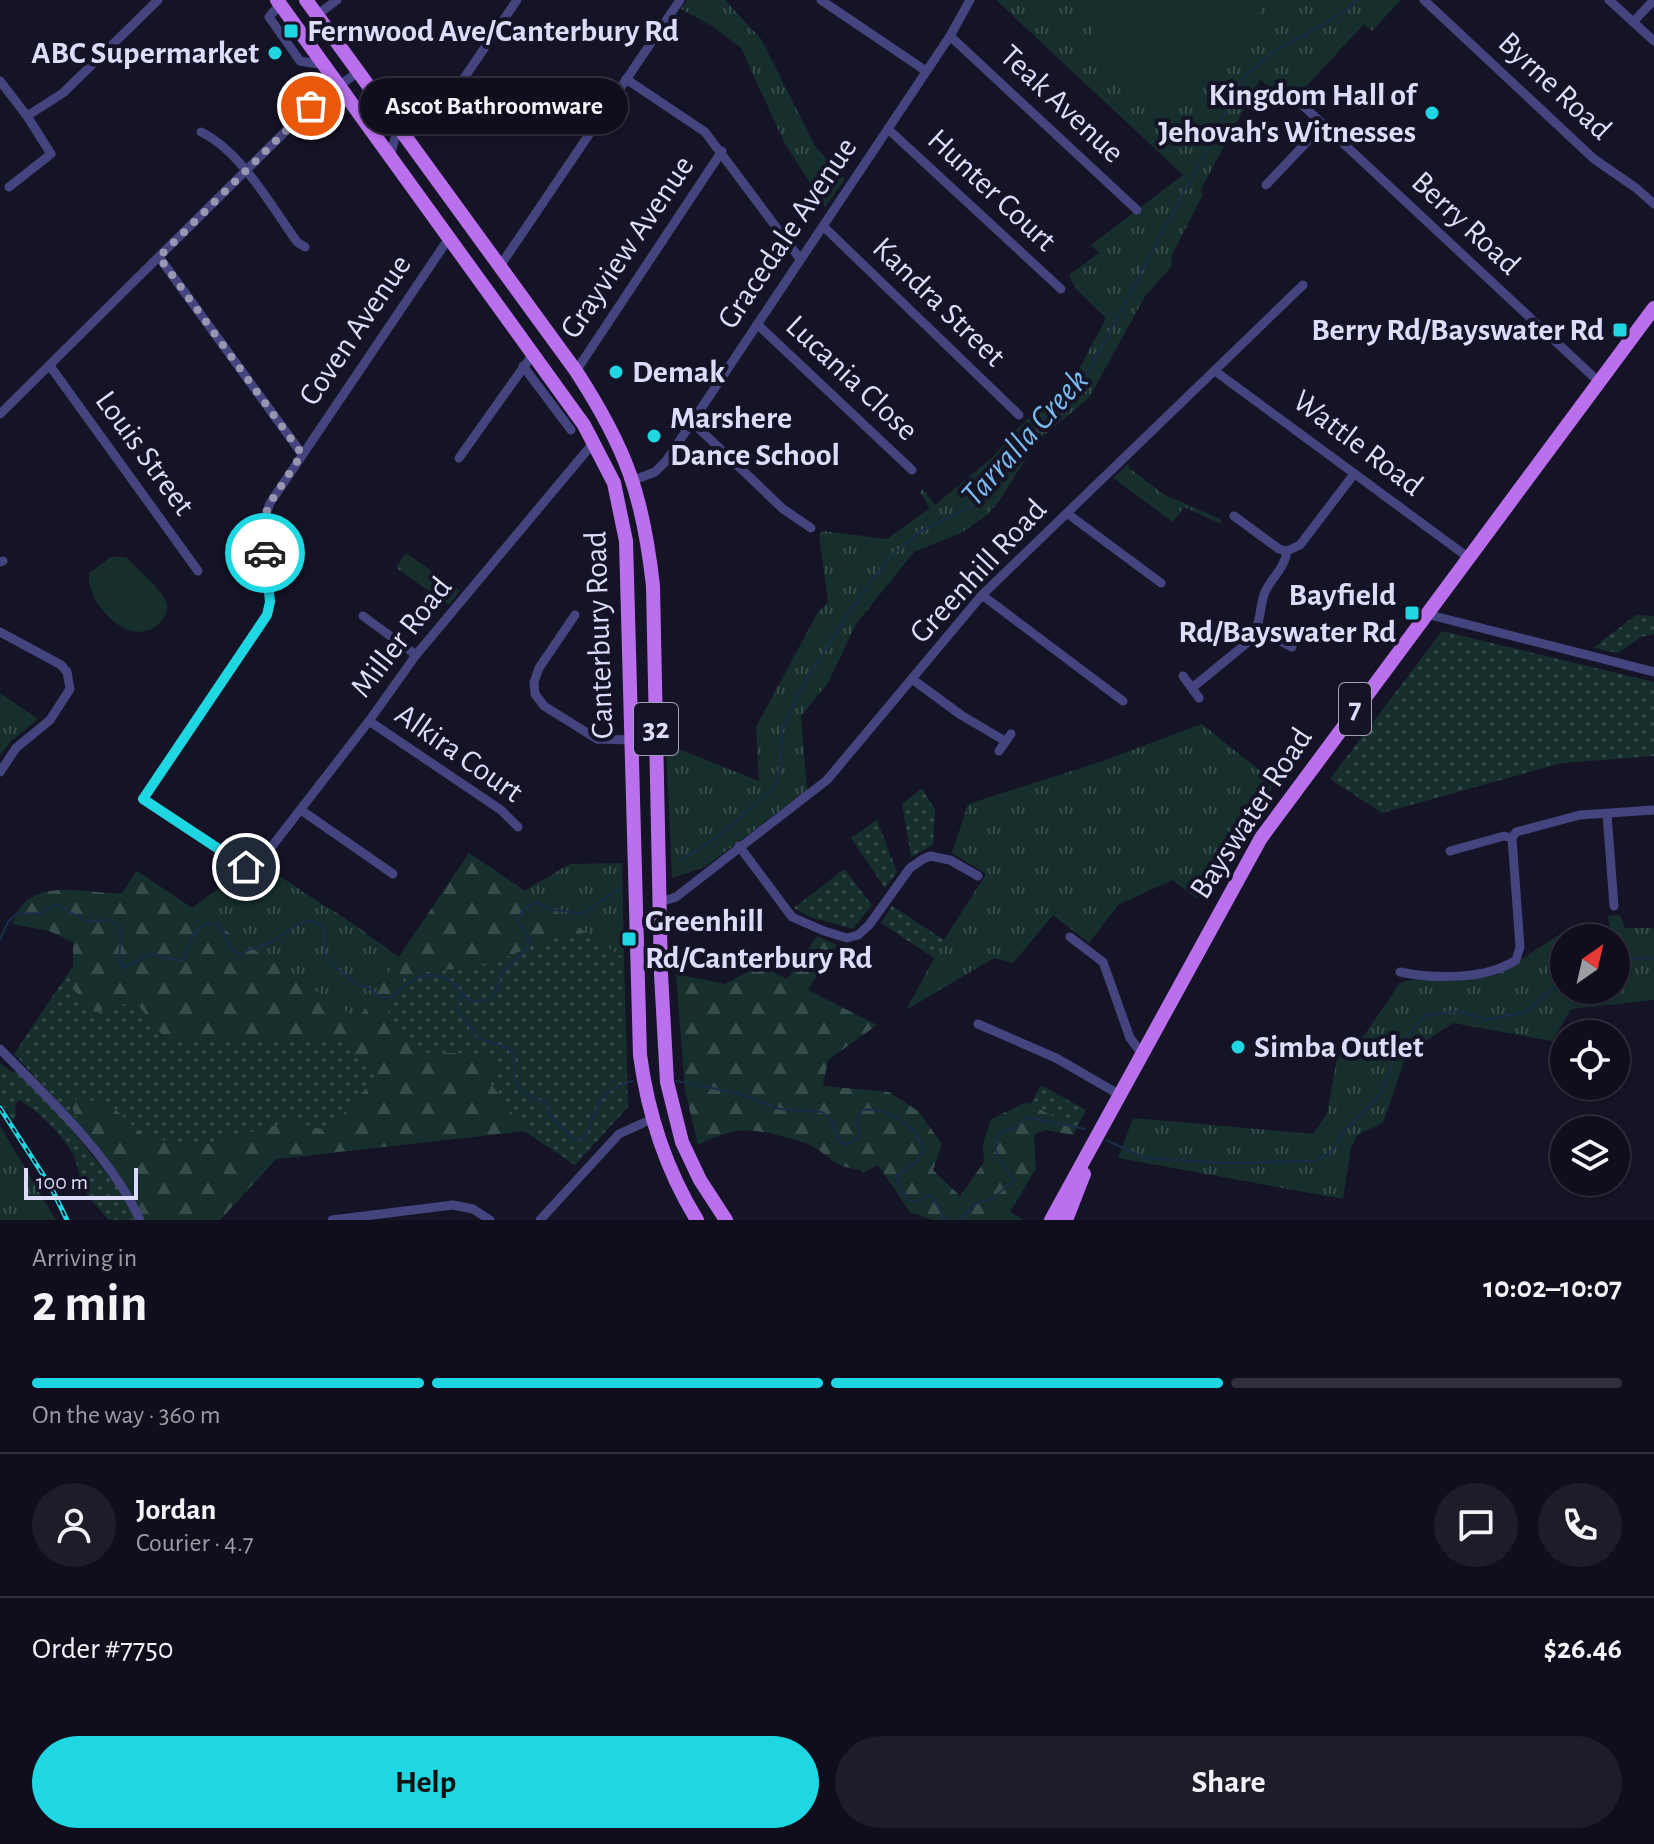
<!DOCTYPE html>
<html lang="en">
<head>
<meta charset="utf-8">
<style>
  :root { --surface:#100e1c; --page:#1e1c29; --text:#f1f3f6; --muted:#9c9ca3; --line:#302e3b; --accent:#1fd7e3 }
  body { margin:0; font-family:"Alegreya Sans",sans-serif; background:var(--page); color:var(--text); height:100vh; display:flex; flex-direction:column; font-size:30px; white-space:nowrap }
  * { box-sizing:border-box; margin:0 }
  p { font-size:26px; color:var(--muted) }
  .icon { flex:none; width:44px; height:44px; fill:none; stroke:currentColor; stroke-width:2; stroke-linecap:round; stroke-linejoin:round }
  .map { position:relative; height:1220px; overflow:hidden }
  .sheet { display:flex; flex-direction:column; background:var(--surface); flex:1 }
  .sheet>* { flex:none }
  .needle { width:52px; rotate:34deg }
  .buttons { position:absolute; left:1550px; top:924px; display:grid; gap:16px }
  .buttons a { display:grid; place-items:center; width:80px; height:80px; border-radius:50%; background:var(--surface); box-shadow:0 2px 6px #0004,0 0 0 2px var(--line); font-size:40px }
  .scale { position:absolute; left:24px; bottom:20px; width:114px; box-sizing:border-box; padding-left:8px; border:4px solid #dedcfb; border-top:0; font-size:22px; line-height:28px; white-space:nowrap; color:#dedcfb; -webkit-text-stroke:6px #151326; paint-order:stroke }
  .pin { position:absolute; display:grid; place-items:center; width:68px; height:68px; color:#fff; margin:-34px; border:4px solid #fff; border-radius:50%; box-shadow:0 2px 8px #0007 }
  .courier { position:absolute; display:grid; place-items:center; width:80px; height:80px; margin:-40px; border:6px solid #1fd7e3; border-radius:50%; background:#fff; color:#222; box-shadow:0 2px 10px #0007 }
  .bubble { position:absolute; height:56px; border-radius:28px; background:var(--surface); box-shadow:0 2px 6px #0004,0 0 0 2px var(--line); font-size:26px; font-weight:600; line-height:56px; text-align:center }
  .head em { font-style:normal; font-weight:600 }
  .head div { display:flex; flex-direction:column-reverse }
  .head { display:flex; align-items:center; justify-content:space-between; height:136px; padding:0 32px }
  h1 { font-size:52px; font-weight:600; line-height:60px }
  .bar { display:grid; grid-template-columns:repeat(4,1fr); gap:12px 8px; align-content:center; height:96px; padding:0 32px }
  .bar i { height:10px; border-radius:6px; background:var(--line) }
  .bar .selected { background:var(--accent) }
  .bar p { grid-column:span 4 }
  .line { display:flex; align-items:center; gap:20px; padding:0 32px; border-top:2px solid var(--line) }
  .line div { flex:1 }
  .round { display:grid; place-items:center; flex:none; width:84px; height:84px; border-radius:42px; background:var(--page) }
  .button { display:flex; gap:16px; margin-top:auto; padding:16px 32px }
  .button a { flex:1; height:92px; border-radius:48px; background:var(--accent); color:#111; font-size:32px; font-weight:600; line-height:92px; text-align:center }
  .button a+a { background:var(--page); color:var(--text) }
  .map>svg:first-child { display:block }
  .grass { fill:url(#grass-dots) }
  .forest { fill:url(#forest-firs) }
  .park { fill:url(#park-tufts); fill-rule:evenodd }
  .garden { fill:#162f2d }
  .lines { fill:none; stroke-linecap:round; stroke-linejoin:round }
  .stream { stroke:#172d4a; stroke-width:2 }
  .minor { stroke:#44447f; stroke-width:9 }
  .primary { stroke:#ba70ed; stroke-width:14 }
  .rail-casing { stroke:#1fd7e3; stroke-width:5 }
  .rail { stroke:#151326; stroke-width:2; stroke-dasharray:6; stroke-linecap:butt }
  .done { stroke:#9896b0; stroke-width:8; stroke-dasharray:0 14.4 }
  .route { stroke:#1fd7e3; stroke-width:10 }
  .poi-dot { fill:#1fd7e3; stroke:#151326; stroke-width:3 }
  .labels { text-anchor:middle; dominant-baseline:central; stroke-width:8; stroke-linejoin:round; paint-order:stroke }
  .shield { fill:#151326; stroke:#a2a0bb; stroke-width:2 }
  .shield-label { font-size:30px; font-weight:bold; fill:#dedcfb }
  .poi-label { font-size:32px; font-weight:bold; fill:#dedcfb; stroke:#151326; text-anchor:start }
  .street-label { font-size:32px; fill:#dedcfb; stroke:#151326 }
  .water-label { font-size:34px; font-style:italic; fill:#7be; stroke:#151326 }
</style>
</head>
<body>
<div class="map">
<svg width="1654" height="1220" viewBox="0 0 1654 1220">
  <defs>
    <pattern id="grass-dots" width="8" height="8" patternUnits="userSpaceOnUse" patternTransform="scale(2)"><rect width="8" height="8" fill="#162f2d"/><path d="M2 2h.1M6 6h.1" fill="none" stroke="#374d4c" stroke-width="1.8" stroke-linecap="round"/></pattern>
    <pattern id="forest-firs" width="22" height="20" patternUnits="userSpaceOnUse" patternTransform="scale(2)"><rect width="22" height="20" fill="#162f2d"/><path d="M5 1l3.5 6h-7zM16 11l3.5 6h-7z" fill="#374d4c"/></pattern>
    <pattern id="park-tufts" width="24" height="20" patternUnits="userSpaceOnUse" patternTransform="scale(2)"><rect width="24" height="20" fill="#162f2d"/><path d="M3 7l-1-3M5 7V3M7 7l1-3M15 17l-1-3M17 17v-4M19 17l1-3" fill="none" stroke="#374d4c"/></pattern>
  </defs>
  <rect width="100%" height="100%" fill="#151326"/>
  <g class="grass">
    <path d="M1636,615L1654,616V634L1641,637L1618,653L1593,648Z"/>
    <path d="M1442,631L1654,682V756L1562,763L1382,813L1330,779Z"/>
    <path d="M922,788L935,810L933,845L911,857L902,804Z"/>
    <path d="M877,820L897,872L885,888L851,838Z"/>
    <path d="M469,853L624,958L628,1107L575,1165L524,1131L276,1159L220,1220H145C111,1157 62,1106 14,1054L137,871L357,1019Z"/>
    <path d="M844,869L872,905L853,929L810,917L794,908Z"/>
    <path d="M892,906L944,940L934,958L881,923Z"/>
    <path d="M0,1063L10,1071L20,1073L67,1124L131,1204L137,1220H109C101,1211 91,1201 85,1190C79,1179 78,1164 73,1154C62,1135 38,1110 19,1100L15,1104L16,1116L14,1121L0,1102Z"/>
    <path d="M1041,1085L1086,1110L1076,1129L1031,1104Z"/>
  </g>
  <g class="forest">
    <path d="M469,853L524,891L570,864L595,896L606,930L550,937L512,955L474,967L406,974L386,1017L423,1053H457L497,1059L491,1084L525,1131L276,1159L220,1220H145C129,1191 71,1126 71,1099L98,1101L117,1111L142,1134L194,1148L291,1121L328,1131L377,1076L343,1042L164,1037L135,1001L95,1012L73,989V942L49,931L12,924C15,919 17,910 21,906C46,878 91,895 122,893L137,871L192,908L237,875L251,889C302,876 358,930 399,957Z"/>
    <path d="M817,936L837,945L808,990L877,1025L828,1060L823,1086L889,1092L918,1111L942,1144L933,1170L960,1196L984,1162L983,1144L991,1119L1027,1102L1076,1129L1073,1135L1045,1130L1034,1135L1036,1169L1010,1212L1024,1220H932L910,1212L878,1165L863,1173L861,1170C830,1166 835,1159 812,1146C805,1142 795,1140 788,1138C749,1127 735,1127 698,1145L685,1090L676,974L725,984L760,965L787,979Z"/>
  </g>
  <g class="park">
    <path d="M687,0H725L761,39L815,146L845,179L825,207L785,144L741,48L712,26L681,9Z"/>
    <path d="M996,0H1401L1372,31L1364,24L1289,105L1260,79L1200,191L1203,194L1172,255L1171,267L1145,296L1089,398L1036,442L1000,500L987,515L961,533L914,552L856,624L828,683L801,716L807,790L705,867L672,878L666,744L759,781L756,727L818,612L828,602L819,535L823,531L887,539L930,508L920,492L923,489L935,505L993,457L1017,429L1076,375L1106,318L1076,289L1069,275L1099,253L1091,245L1183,175Z"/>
    <path d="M1128,464L1129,468L1163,494L1220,519L1221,524L1184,507L1173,522L1113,478Z"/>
    <path d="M406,553L460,591L449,605L396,568Z"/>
    <path d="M0,693L38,719L11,741L0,755Z"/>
    <path d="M1202,724L1275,783L1198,899L1172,880L1118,905L1089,943L1053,915L1013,963L994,958L906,1010L944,940L986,874L952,853L968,804L1097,763Z"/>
    <path d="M622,863L624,958L525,891L570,864Z"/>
    <path d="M268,868L399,957L358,1019L192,908L237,875L254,886Z"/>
    <path d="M1620,915L1625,928H1654V1000L1571,1009L1552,1041L1453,1023L1407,1053L1383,1123L1357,1135L1351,1147L1343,1199L1118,1158L1133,1118L1313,1134L1327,1114L1338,1053L1348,1059L1400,983L1409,980L1497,975L1570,928L1610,929L1608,916ZM1564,938H1616V990H1564Z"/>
    <path d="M0,1126L56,1220H0Z"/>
  </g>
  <g class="garden">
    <path d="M1100,0H1262V2C1251,46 1209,96 1161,100C1122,103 1089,68 1091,30C1092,19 1096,9 1100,0Z"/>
    <path d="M111,557H126C138,570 155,583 164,598C170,606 167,613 162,620C134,655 85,604 89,573Z"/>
  </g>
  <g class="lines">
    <g class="stream">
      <path d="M681,860L719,836L774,788L779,770L782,730L800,690L848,613L888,559L919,532L976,504L993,483L1020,443L1082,384L1244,78C1274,41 1324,32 1358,0"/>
      <path d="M0,940L8,922L16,914L41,913L56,904L86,921L111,920L120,926L121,930L119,960L123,968L150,954L183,961L192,937L203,924C235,920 217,949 240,954C253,946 260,948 271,942C285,935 297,920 313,921L324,929V953L331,963L357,985L368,987L381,998H390C397,994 403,987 410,982C427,970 452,975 461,993L457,1010L478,1038L508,1048C516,1058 515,1062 514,1074C514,1091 535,1100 548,1103V1114L573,1139L583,1140C599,1110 593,1091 633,1081"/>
      <path d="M1616,959L1654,958"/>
      <path d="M461,993L473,1002L490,999L497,989L500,976L528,947L529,938L518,922C518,911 528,905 537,903L551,909L582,914L619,889"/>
      <path d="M676,1081L737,1093L780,1109L822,1112L831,1119L838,1141L847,1145L859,1136L857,1120L861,1110C886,1106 920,1126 923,1152L915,1162L898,1175L897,1183L910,1201L918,1202L930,1195L933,1197L945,1220"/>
      <path d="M1106,1140L1145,1158L1227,1163L1316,1161L1333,1150L1344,1131L1383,1091L1398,1044L1425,1016L1459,1011L1487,1020L1525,1012L1564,979"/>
      <path d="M959,1220L975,1204L993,1198L1013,1181C1007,1163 989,1159 998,1133L1015,1128L1027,1117L1085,1129"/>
    </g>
    <g class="minor">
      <path d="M821,0L926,71"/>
      <path d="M1424,0L1594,159L1636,188L1654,204"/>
      <path d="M1609,0L1654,41"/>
      <path d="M280,4L269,17L300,61L324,65"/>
      <path d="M317,15L337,0"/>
      <path d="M1633,22L1654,0"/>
      <path d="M950,36L1137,210"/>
      <path d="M626,79L705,132L800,259"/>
      <path d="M0,81L27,116L51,154L9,187"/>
      <path d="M1299,102L1599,382"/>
      <path d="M312,103L327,70"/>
      <path d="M27,116L63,93L158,0"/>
      <path d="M888,129L1061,289"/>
      <path d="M201,132C241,151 272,207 297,242L305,247"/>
      <path d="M390,156L395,138L460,84L517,0"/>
      <path d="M1266,185L1323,125"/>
      <path d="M823,226L1019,415"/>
      <path d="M449,238L270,503L262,524L270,602L267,615L143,799L246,867H254L259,863L369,721L416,655L594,442"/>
      <path d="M159,257L302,454"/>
      <path d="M500,266L680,0"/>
      <path d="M757,324L912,470"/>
      <path d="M50,366L198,571"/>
      <path d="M523,366L571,430"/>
      <path d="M576,371L722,151"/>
      <path d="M1215,371L1469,558"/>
      <path d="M0,414L311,106L358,72"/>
      <path d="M692,422L783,509L811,528"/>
      <path d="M459,458L533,354"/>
      <path d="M634,480L655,472L666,461L950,36L970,0"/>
      <path d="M1068,514L1161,583"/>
      <path d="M1234,516L1279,549L1287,551"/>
      <path d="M0,562L3,561"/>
      <path d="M982,595L1123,701"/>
      <path d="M1426,614L1654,672"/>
      <path d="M575,615L539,668L534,682L535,694L544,706L597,739L631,740"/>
      <path d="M363,616L416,655"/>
      <path d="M1258,629L1292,647"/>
      <path d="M0,632L61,665L67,672L70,689L50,720L16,748L0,772"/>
      <path d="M1183,676L1199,698"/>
      <path d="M912,679L961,715L1005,741"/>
      <path d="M1192,688L1253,638C1261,623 1259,607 1265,592C1272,577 1285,568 1287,551L1300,545L1354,474"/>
      <path d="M369,721L501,810L518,827"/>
      <path d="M999,751L1011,734"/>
      <path d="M301,810L393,874"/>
      <path d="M1607,814L1614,906"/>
      <path d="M739,846L792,917L824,931L847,938L858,935L869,925L910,868L923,859L930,856L950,860L978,876"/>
      <path d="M1450,851L1504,836L1512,838"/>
      <path d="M660,898L667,900L676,897L827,780L982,595L1303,285"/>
      <path d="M1070,937L1103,962L1130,1038L1142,1054"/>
      <path d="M1400,972C1434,979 1486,980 1516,960L1520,947L1512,838L1516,832L1580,815L1654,810"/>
      <path d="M978,1024L1056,1058L1120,1095"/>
      <path d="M0,1049C49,1099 111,1156 140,1220"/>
      <path d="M332,1220L453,1205L473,1209L490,1220"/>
      <path d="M540,1220L619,1134L652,1119"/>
    </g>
    <g class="primary">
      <path d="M277,0L584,425L614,483L626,541L640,1055C648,1115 665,1168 697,1220"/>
      <path d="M306,0L576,371C626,448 643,495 653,586L661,974L667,1082L682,1142L700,1180L726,1220"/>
      <path d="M1051,1220L1261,838L1654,308"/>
      <path d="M1066,1220L1084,1174"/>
    </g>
    <g class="rail-casing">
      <path id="rail" d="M0,1108L51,1187L67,1220"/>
    </g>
    <use href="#rail" class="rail"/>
  </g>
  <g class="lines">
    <path class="done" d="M265,553L262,524L270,503L302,454L159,257L311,106"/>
    <path class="route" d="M246,867L143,799L267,615L270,602L265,553"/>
  </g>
  <g class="poi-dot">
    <rect x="283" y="23" width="16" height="16" rx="4"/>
    <circle cx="275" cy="53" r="8"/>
    <circle cx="1432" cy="113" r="8"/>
    <rect x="1612" y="322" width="16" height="16" rx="4"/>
    <circle cx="616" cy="372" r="8"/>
    <circle cx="654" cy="436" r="8"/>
    <rect x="1404" y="605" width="16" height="16" rx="4"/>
    <rect x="621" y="931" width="16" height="16" rx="4"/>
    <circle cx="1238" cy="1047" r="8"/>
  </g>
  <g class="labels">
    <g class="shield">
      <rect x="1339" y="683" width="32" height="52" rx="6"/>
      <rect x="634" y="703" width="44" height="52" rx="6"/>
    </g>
    <g class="shield-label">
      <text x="1355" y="709">7</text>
      <text x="656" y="729">32</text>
    </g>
    <g class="poi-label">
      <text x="307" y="31">Fernwood Ave/Canterbury Rd</text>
      <text x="259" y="53" text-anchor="end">ABC Supermarket</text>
      <text x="1416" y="95" text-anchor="end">Kingdom Hall of<tspan x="1416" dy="37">Jehovah's Witnesses</tspan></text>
      <text x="1604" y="330" text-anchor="end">Berry Rd/Bayswater Rd</text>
      <text x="632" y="372">Demak</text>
      <text x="670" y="418">Marshere<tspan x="670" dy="37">Dance School</tspan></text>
      <text x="1396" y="595" text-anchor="end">Bayfield<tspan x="1396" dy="37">Rd/Bayswater Rd</tspan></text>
      <text x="645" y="921">Greenhill<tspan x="645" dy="37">Rd/Canterbury Rd</tspan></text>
      <text x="1254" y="1047">Simba Outlet</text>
    </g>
    <g class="street-label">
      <text transform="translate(1555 86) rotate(43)">Byrne Road</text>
      <text transform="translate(1062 104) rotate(43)">Teak Avenue</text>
      <text transform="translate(992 190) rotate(43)">Hunter Court</text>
      <text transform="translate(1466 223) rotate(43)">Berry Road</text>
      <text transform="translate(787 233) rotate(-56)">Gracedale Avenue</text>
      <text transform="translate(627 247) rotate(-56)">Grayview Avenue</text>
      <text transform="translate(939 302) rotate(44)">Kandra Street</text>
      <text transform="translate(355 330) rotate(-56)">Coven Avenue</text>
      <text transform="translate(852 378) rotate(43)">Lucania Close</text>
      <text transform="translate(1358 443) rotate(37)">Wattle Road</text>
      <text transform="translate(145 453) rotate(54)">Louis Street</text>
      <text transform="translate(978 571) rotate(-47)">Greenhill Road</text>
      <text transform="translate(599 635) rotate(-92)">Canterbury Road</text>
      <text transform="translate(401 637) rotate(-52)">Miller Road</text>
      <text transform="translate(459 753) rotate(35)">Alkira Court</text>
      <text transform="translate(1251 813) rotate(-57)">Bayswater Road</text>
    </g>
    <g class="water-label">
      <text transform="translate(1025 438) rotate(-48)">Tarralla Creek</text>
    </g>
  </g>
</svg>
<div class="buttons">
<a><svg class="needle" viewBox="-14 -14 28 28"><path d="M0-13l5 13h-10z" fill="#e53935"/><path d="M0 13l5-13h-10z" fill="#9c9ca3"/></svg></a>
<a><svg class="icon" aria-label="locate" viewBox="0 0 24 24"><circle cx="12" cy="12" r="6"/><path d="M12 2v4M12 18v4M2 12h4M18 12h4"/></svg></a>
<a><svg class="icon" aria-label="layers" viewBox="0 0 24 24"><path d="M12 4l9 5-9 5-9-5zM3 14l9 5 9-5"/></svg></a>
</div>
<div class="scale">100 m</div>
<div class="pin" style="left:311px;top:106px;background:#ea580c"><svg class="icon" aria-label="bag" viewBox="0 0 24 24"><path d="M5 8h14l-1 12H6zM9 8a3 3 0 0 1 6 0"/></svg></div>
<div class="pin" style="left:246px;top:867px;background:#1f2937"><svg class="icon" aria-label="home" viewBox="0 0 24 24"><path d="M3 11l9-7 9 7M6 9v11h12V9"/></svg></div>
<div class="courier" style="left:265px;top:553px"><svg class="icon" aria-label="car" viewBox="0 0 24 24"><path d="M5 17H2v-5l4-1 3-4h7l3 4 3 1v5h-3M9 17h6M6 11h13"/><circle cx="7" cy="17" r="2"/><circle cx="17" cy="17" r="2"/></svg></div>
<div class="bubble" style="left:360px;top:78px;width:268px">Ascot Bathroomware</div>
</div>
<section class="sheet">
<div class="head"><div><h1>2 min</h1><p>Arriving in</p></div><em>10:02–10:07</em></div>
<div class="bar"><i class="selected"></i><i class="selected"></i><i class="selected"></i><i></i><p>On the way · 360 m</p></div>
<div class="line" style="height:144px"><a class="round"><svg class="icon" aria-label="person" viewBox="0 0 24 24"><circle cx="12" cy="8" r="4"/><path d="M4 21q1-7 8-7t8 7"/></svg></a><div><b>Jordan</b><p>Courier · 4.7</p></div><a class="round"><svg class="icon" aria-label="chat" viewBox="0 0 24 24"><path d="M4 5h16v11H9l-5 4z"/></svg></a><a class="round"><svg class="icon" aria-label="phone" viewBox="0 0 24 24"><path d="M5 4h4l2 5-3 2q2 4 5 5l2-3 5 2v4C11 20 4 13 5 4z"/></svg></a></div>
<div class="line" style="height:104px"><div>Order #7750</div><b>$26.46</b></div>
<div class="button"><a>Help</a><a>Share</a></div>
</section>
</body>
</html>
